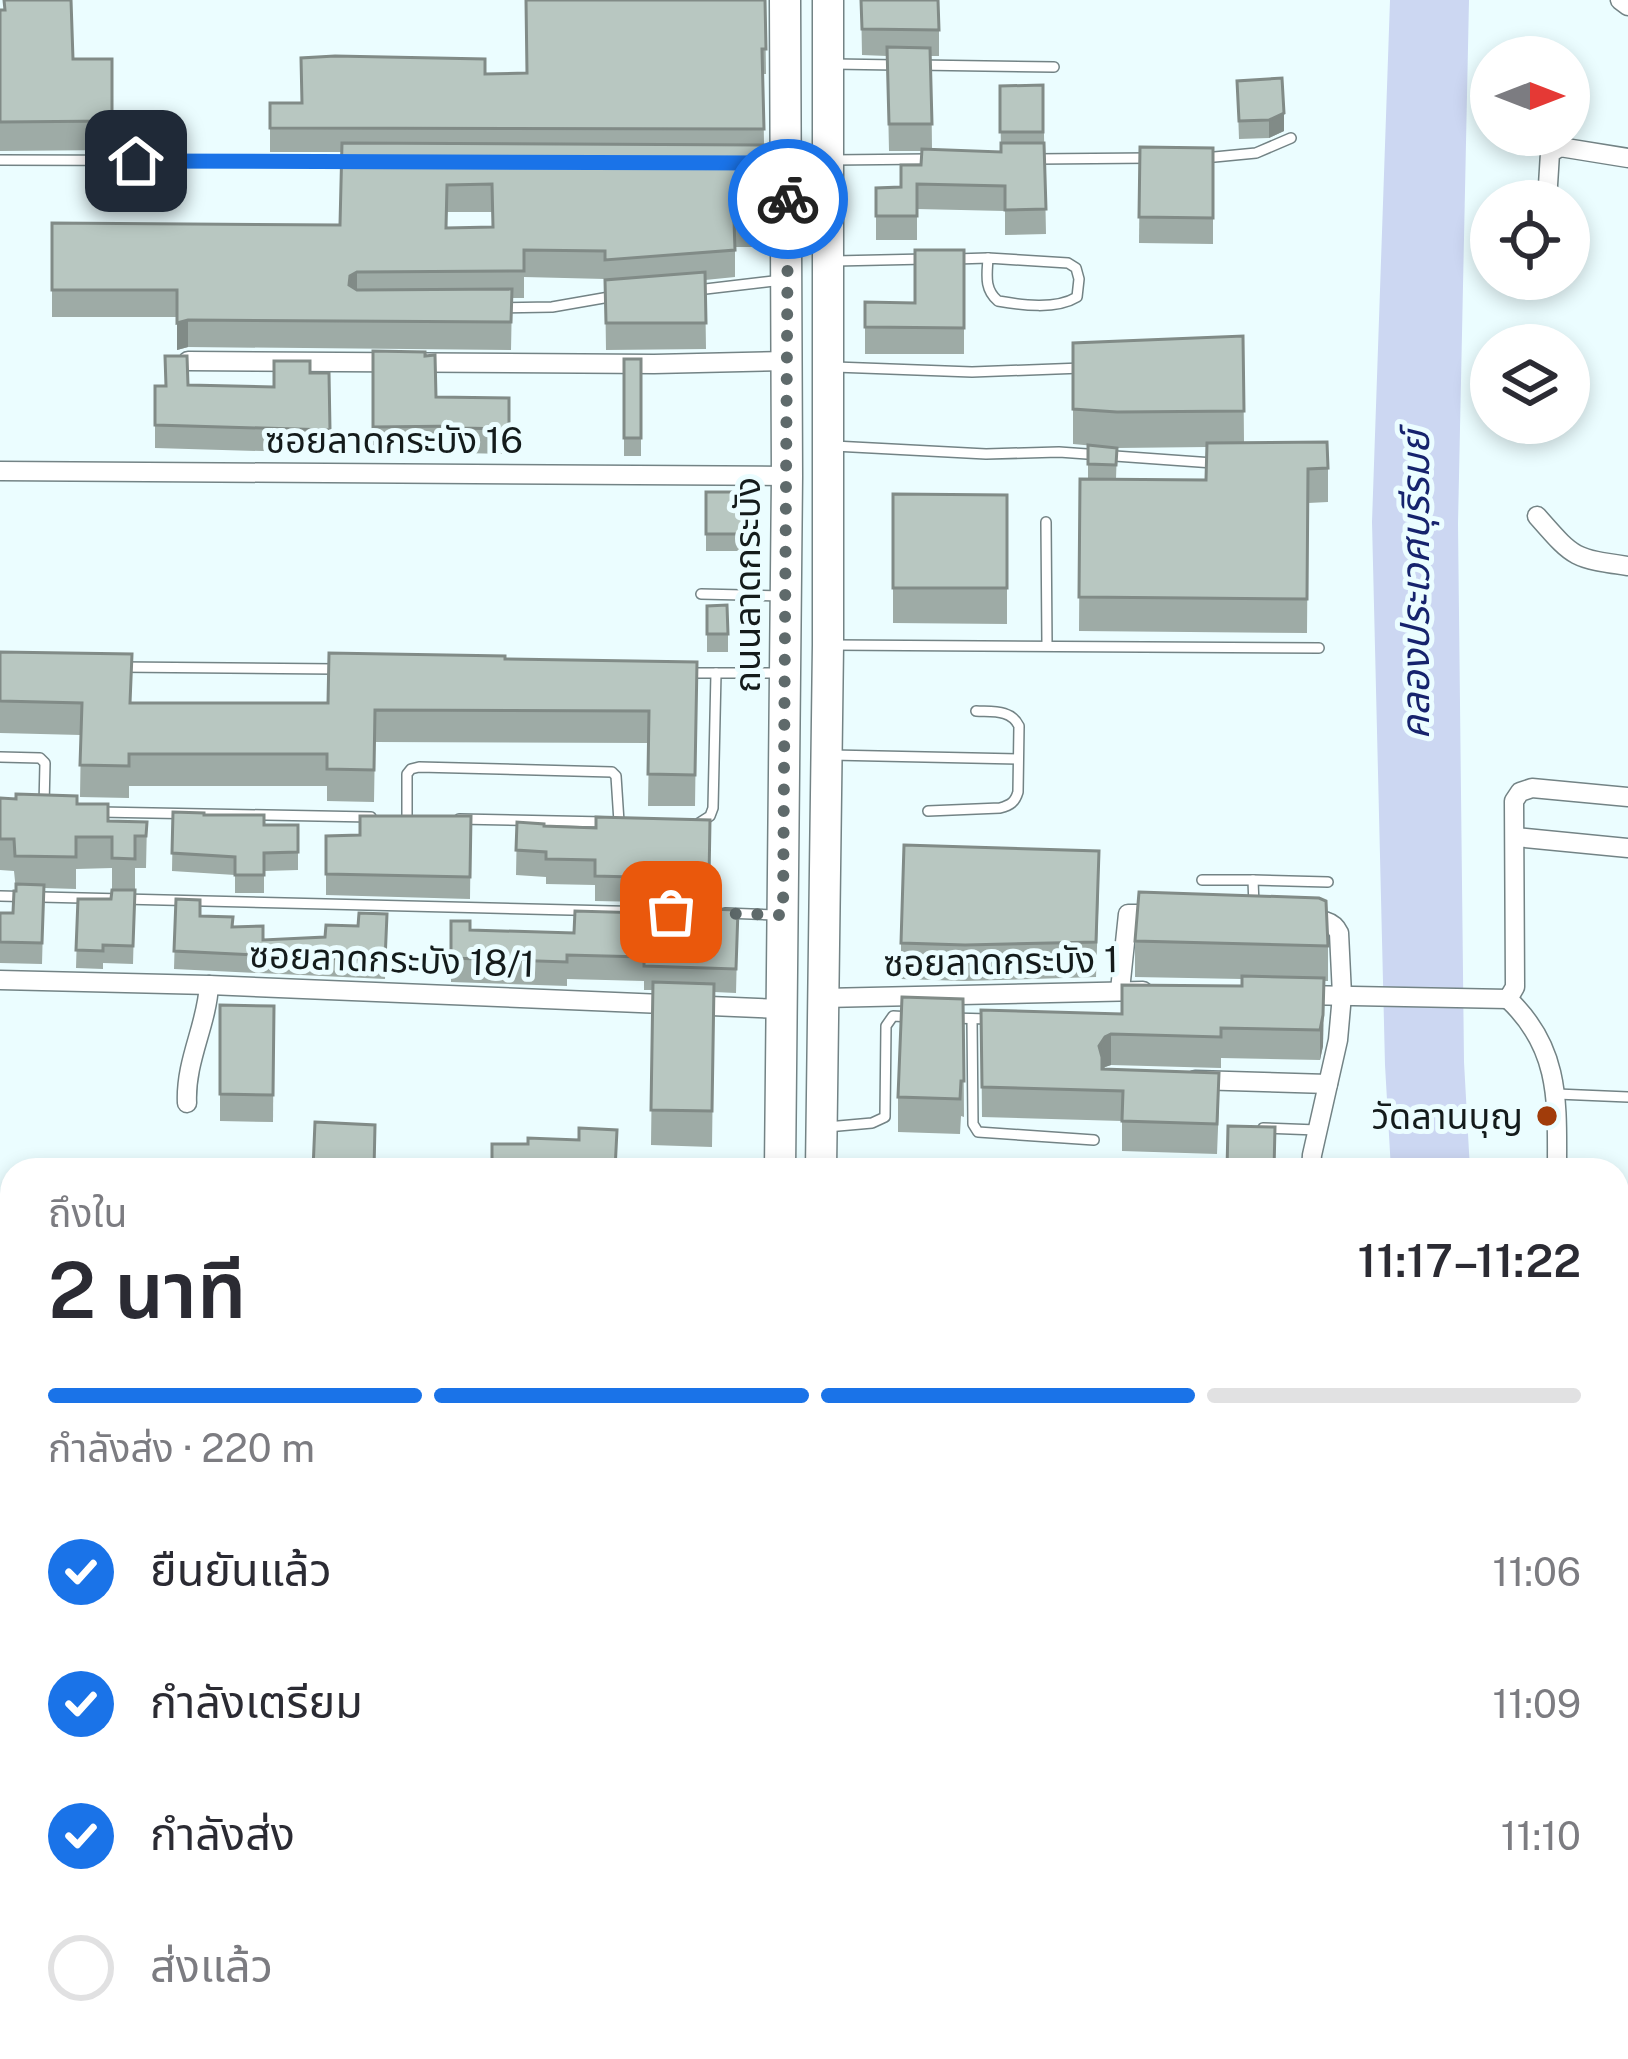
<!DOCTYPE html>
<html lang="th">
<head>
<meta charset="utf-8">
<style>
  :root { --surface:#fff; --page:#f2f2f3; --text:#2b2b33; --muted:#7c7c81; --line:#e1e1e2; --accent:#1a73e8 }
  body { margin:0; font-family:"Public Sans","Noto Sans Thai",sans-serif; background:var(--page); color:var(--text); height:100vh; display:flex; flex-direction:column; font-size:45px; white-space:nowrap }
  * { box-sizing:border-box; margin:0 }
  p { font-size:39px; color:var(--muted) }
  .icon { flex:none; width:66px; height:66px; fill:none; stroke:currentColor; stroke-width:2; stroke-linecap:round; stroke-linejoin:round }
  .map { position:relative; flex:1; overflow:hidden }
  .panel { position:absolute; left:0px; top:1158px; width:1629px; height:903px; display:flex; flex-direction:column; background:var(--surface); border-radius:36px 36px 0 0; box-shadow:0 6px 18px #0003 }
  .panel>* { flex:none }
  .needle { width:78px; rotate:90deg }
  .tools { position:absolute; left:1470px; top:36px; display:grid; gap:24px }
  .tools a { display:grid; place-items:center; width:120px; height:120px; border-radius:50%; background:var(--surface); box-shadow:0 6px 18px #0003; font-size:60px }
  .pin { position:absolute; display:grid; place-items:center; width:102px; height:102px; color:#fff; margin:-51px; border-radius:24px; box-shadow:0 6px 18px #0006 }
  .courier { position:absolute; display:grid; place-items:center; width:120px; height:120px; margin:-60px; border:9px solid #1a73e8; border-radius:50%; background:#fff; color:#222; box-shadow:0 3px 15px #0007 }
  .headline em { font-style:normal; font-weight:600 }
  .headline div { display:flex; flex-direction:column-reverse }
  .headline { display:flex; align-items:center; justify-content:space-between; height:204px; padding:0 48px }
  h1 { font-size:78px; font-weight:600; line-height:90px }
  .bar { display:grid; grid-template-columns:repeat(4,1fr); gap:18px 12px; align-content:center; height:144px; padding:0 48px }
  .bar i { height:15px; border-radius:9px; background:var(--line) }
  .bar .selected { background:var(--accent) }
  .bar p { grid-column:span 4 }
  ol { padding:0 48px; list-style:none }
  li { display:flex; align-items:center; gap:36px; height:132px }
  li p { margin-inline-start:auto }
  li .icon { padding:12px; border-radius:50%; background:var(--accent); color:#fff; stroke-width:4 }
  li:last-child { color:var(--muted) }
  li i { width:66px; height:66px; border:6px solid var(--line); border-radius:50% }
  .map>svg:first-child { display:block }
  .water { fill:#ccd7f2 }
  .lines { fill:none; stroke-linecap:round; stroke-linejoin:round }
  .river { stroke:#ccd7f2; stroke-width:36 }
  .lane-casing { stroke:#738385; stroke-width:12 }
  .street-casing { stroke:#738385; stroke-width:21 }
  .primary-casing { stroke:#738385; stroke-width:33 }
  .lane { stroke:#fff; stroke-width:9 }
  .street { stroke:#fff; stroke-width:18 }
  .primary { stroke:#fff; stroke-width:30 }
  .wall { fill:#9eaba6; fill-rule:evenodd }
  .shaded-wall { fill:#818b87 }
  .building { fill:#b8c7c1; stroke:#818b87; stroke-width:3; fill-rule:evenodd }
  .done { stroke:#5f6a6b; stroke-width:12; stroke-dasharray:0 21.6 }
  .route { stroke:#1a73e8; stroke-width:15 }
  .poi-dot { fill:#a13c0a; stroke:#ebfdff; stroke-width:4.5 }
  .labels { text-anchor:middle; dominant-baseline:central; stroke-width:10; stroke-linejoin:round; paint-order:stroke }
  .street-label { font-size:36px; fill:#141b1b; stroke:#ebfdff }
  .poi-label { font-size:36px; fill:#141b1b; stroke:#ebfdff; text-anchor:end }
  .water-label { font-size:39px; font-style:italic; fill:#16236d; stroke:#ebfdff }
</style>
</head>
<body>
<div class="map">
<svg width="1628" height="2059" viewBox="0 0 1628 2059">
  <rect width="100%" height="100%" fill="#ebfdff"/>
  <path class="water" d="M1390,0H1469L1458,524L1464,1062L1470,1170H1391L1385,1065L1372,522Z"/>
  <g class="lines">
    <path class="river" d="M0,1422L12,1426"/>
    <g class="lane-casing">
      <g id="lane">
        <path d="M834,64L896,65"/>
        <path d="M918,65L1054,67"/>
        <path d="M1204,158L1256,153L1291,138"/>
        <path d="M1036,159L1151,158"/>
        <path d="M0,160L349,161"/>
        <path d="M832,160L929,159"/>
        <path d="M988,258L1068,263L1076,268L1079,279L1077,297C1056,310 1021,305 998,301C984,289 987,275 988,258Z"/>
        <path d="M955,259L988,258"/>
        <path d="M835,261L926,259"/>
        <path d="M697,290L782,280"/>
        <path d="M501,308L552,307L615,296"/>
        <path d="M835,367L972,372L1082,368"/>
        <path d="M834,446L986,454L1059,452L1213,463"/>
        <path d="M1046,522L1047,645"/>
        <path d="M701,594L781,596"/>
        <path d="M833,645L1319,648"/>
        <path d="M119,667L336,669"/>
        <path d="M689,673H780"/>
        <path d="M832,755L1018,759"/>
        <path d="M0,757L40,758L45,763L44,806"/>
        <path d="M928,811L1000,808C1011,805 1015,802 1018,792L1019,726C1011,709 992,712 976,711"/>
        <path d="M100,812L371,817"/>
        <path d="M407,818V774L411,769L419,767L612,772L616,776L619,822"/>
        <path d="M459,819L605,822"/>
        <path d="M699,823L710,816L713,808L716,673"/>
        <path d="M1202,880H1253L1254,906"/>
        <path d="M1253,880L1328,882"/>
        <path d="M0,896L654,912"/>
        <path d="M725,913L774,915"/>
        <path d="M951,1018L989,1019"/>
        <path d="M972,1019L973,1124L978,1132L1094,1140"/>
        <path d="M1557,1094L1628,1097"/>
        <path d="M827,1127L872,1123L885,1117L886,1026L893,1016L911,1017"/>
        <path d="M1263,1128L1317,1130"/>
        <path d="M1617,1334H1628"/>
        <path d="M1617,1412H1628"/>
        <path d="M1617,1924H1628"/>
        <path d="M0,1944L12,1943"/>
        <path d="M224,2059L418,2049"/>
      </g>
    </g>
    <g class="street-casing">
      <g id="street">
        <path d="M1620,0L1628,6"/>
        <path d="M1547,201L1550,153L1560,147L1628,158"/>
        <path d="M1543,280L1544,279"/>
        <path d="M188,361L654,364L787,361"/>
        <path d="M0,471L787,476"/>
        <path d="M1537,516C1574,558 1572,558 1628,566"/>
        <path d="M1515,837L1628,848"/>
        <path d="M1303,920C1317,920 1332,918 1339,933L1342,995L1338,1040L1312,1155L1311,1170"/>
        <path d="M0,980L209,985L782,1009"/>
        <path d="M1120,990L1128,914H1161"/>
        <path d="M1302,995L1508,999L1515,987L1514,801L1520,792L1532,788L1628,797"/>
        <path d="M824,998L1143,991"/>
        <path d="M1508,999C1561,1049 1557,1103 1557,1170"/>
        <path d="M1195,1080L1328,1084"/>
        <path d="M187,1103C185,1061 207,1025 209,985"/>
        <path d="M0,1237H12"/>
        <path d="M1617,1462V1592"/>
        <path d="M1617,1717L1622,1727L1628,1728"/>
        <path d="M0,1739L12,1738"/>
      </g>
    </g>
    <g class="primary-casing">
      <g id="primary">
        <path d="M780,1170L787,476L785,0"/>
        <path d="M821,1170L828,645V0"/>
        <path d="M765,2059V2049"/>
        <path d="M808,2059L809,2049"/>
      </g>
    </g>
    <use href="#lane" class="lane"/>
    <use href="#street" class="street"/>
    <use href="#primary" class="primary"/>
  </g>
  <g class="wall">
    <path d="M765,0L766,74H763L764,145H766L767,247H735V277L705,280L706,349L606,350L605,279L524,277V298H512L511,350L188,347L177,350V317H52V223L340,225L341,152H270V103H302L485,74L527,73ZM447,212H492L493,227L447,228Z"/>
    <path d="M861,0L939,30V56H931L932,150L1001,152L1000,86L1043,85L1046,234L1005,235V211L917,209V240H876V188L901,187L921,165L922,151H889L887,56L862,55Z"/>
    <path d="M0,10L73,59H112V150L0,151Z"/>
    <path d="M1237,81L1284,131L1269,138L1239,139Z"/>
    <path d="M1140,147L1213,148V244L1139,243Z"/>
    <path d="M964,250V354H865V302L915,303Z"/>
    <path d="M1243,336L1244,442L1328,468V502L1308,503L1307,633L1079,631L1080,479H1088V445L1117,448L1116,479L1206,480L1207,447L1117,448L1073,444V343Z"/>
    <path d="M373,351L436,397L509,398V454L460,453V450L373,452Z"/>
    <rect x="624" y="359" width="17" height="97"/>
    <path d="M310,373H329L330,453L155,448V386L274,387Z"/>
    <rect x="706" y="492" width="38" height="59"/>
    <path d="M893,494L1007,495V624L893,623Z"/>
    <path d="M707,606L728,634V652H707Z"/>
    <path d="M0,652L131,703H328L505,659L697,662L695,806H648L649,743L375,742L374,802L327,801V786H129V798L80,797L81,735L0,733Z"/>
    <path d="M0,798L77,804L108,821L147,822L146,868H135V890H112V868L76,869V889L44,888L42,964L0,963V913H13L16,891L14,871L0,870Z"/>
    <path d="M173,812L264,825H298V870L264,871V893H235V875L172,871Z"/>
    <path d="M471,816L470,899L326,895V836L360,835Z"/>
    <path d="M710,820L708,909L738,910L736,993L714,992L712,1147L651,1145L653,990H644V981L567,979V986L451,982V921L470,930L574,933L645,913V902L595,901V885L546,884V877L516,875L517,822L544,826L596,828Z"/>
    <path d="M1099,886L1096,977L965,981L901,979V943Z"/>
    <path d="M135,890L133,964L103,963V969L76,968L78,899H111Z"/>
    <path d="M176,899L200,916L263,940L325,937L358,926L387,932L385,979L174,969Z"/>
    <path d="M1135,941L1328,946V981H1324L1323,1046L1320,1060L1221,1058V1068L1111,1065L1105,1067L1103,1069L1219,1103L1217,1154L1122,1151V1121L982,1117L981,1010L1122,1014L1242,986V979L1135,977Z"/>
    <path d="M963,999L964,1117L961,1116L960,1134L898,1132V1097Z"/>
    <path d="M220,1005L274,1006L273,1122L220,1121Z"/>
    <path d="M0,1237L12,1238V1287H0Z"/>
    <rect x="0" y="1316" width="12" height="47"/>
    <path d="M5,1452H12V1570H10Z"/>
    <path d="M850,2049L961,2059H850Z"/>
  </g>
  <g class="shaded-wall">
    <path d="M1284,113V131L1269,138V120Z"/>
    <path d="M357,272V300L349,313L350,276Z"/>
    <path d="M188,320V347L177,350V323Z"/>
    <path d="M1324,978L1323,1046L1320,1060V1030Z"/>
    <path d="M1111,1034V1065L1105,1067L1102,1071V1099V1071L1099,1046L1105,1037Z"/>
  </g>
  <g class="building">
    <path d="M4,0H71L73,59H112V121L0,122V10H5Z"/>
    <path d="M526,0H765L766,49H762L764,129L270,128V103H302L301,58L335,56L485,59V74L527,73Z"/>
    <path d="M861,0H938L939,30L862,29Z"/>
    <path d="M887,47L930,48L932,124H889Z"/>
    <path d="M1282,78L1284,113L1269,120L1239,121L1237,81Z"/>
    <path d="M1043,85V132H1000V86Z"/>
    <path d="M342,143L766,145L767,220H734L735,250L605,260V251L524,250V271L357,272L350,276L349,285L357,290L512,289L511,322L188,320L177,323V290H52V223L340,225ZM492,184L493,227L446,228L447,185Z"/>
    <path d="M1001,143H1044L1046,209L1005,210V186L917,184V216H876V188L901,187V165H921L922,149L1001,152Z"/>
    <path d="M1140,147L1213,148V218L1139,217Z"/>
    <path d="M915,250H964V328L865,327V302L915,303Z"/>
    <path d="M705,272L706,323H606L605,280Z"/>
    <path d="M1243,336L1244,411L1117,412L1073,409V343Z"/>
    <path d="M373,351L425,352V356L435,355L436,397L509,398V429L460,428V426L373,427Z"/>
    <path d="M165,356H187L188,385L274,387V361H310V373H329L330,430L155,425V386H166Z"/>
    <rect x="624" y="359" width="17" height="79"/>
    <path d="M1327,442L1328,468L1308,469L1307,599L1079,597L1080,479L1206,480L1207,443Z"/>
    <path d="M1088,445L1117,448L1116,465L1088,464Z"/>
    <rect x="706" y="492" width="38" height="42"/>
    <path d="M893,494L1007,495V588H893Z"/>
    <path d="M727,605L728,634H707V606Z"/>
    <path d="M0,652L132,654L130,703H328L329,653L505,656V659L697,662L695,775L648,774L649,711L375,710L374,770L327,769V754H129V766L80,765L82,703L0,701Z"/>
    <path d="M16,794L77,796V804H108V821L147,822L146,836H135V859L112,858V837H76V857L15,856L14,839H0V798L16,799Z"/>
    <path d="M173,812L204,813V815H264V825H298V852L264,853V875H235V857L172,853Z"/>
    <path d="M360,816H471L470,877L326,874V836L360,835Z"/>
    <path d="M596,817L710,820L709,879L595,876V860L546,859V852L516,850L517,822L544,824V826L596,828Z"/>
    <path d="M904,845L1099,851L1096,942L965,945L901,943Z"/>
    <path d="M16,884L44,885L42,943L0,942V913H13L14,891H16Z"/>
    <path d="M112,890H135L133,946L103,945V951L76,950L78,899H111Z"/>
    <path d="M1139,892L1319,898L1326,901L1328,946L1135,941Z"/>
    <path d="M645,897L708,898V909L738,910L736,969L644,966V957L567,955V962L451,958V921H470V930L574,933L575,911L645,913Z"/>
    <path d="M176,899L200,900V916L233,917L232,927L263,926V940L325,937L326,925L358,926L359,913L387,914L385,961L174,951Z"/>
    <path d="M1242,976L1324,978L1323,1015L1320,1030L1221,1028V1037L1111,1034L1105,1037L1099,1046L1102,1057V1069L1219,1073L1217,1124L1122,1121L1123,1091L982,1087L981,1010L1122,1014V985L1242,986Z"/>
    <path d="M653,982L714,984L712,1111L651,1110Z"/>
    <path d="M902,997L963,999L964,1081H961L960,1099L898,1097Z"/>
    <path d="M220,1005L274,1006L273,1095L220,1094Z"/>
    <path d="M315,1122L375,1125L374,1170H313Z"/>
    <path d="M1228,1126L1275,1127L1274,1170H1227Z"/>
    <path d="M579,1128L617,1130L615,1170H492V1144H528V1138L579,1140Z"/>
    <path d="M0,1237L12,1238V1267H0Z"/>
    <rect x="0" y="1316" width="12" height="27"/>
    <path d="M5,1452H12V1543H10Z"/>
    <path d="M850,2049H961V2059H884V2054H850Z"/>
    <path d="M1196,2049H1266L1267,2059H1196Z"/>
    <rect x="1344" y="2049" width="33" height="10"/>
  </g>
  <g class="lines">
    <path class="done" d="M671,912L783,915L788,199"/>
    <path class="route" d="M136,161L788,163V199"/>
  </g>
  <circle class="poi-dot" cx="1547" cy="1116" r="12"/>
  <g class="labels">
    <g class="street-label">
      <text x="394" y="440">ซอยลาดกระบัง 16</text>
      <text transform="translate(747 585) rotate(-90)">ถนนลาดกระบัง</text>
      <text transform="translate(392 959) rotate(2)">ซอยลาดกระบัง 18/1</text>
      <text transform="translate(1001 961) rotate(-1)">ซอยลาดกระบัง 1</text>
    </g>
    <g class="poi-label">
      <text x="1523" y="1116">วัดลานบุญ</text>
    </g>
    <g class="water-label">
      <text transform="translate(1415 585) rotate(-90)">คลองประเวศบุรีรมย์</text>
    </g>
  </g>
</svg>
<div class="tools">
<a><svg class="needle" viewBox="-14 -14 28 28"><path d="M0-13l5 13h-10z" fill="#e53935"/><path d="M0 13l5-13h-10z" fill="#7c7c81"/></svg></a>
<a><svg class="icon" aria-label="locate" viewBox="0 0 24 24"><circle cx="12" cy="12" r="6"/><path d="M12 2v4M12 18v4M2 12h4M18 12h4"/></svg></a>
<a><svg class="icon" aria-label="layers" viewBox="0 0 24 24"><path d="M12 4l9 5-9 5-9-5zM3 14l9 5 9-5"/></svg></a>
</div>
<div class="pin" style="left:671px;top:912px;background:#ea580c"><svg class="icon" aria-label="bag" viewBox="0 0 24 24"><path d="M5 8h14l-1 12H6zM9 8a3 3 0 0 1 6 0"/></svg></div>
<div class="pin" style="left:136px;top:161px;background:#1f2937"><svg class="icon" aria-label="home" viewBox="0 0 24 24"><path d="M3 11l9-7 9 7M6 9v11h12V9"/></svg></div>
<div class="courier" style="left:788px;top:199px"><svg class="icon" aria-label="bike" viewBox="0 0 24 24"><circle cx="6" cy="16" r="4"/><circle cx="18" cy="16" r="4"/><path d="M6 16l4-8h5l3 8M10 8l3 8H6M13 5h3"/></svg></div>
<section class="panel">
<div class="headline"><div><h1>2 นาที</h1><p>ถึงใน</p></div><em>11:17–11:22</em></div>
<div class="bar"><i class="selected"></i><i class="selected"></i><i class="selected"></i><i></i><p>กำลังส่ง · 220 m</p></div>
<ol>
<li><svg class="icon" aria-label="check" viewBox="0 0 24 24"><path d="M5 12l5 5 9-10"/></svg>ยืนยันแล้ว<p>11:06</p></li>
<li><svg class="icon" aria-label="check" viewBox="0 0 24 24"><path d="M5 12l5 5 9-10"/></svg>กำลังเตรียม<p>11:09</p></li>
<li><svg class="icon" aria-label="check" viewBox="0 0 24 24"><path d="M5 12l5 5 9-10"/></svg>กำลังส่ง<p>11:10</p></li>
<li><i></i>ส่งแล้ว</li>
</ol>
</section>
</div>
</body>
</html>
